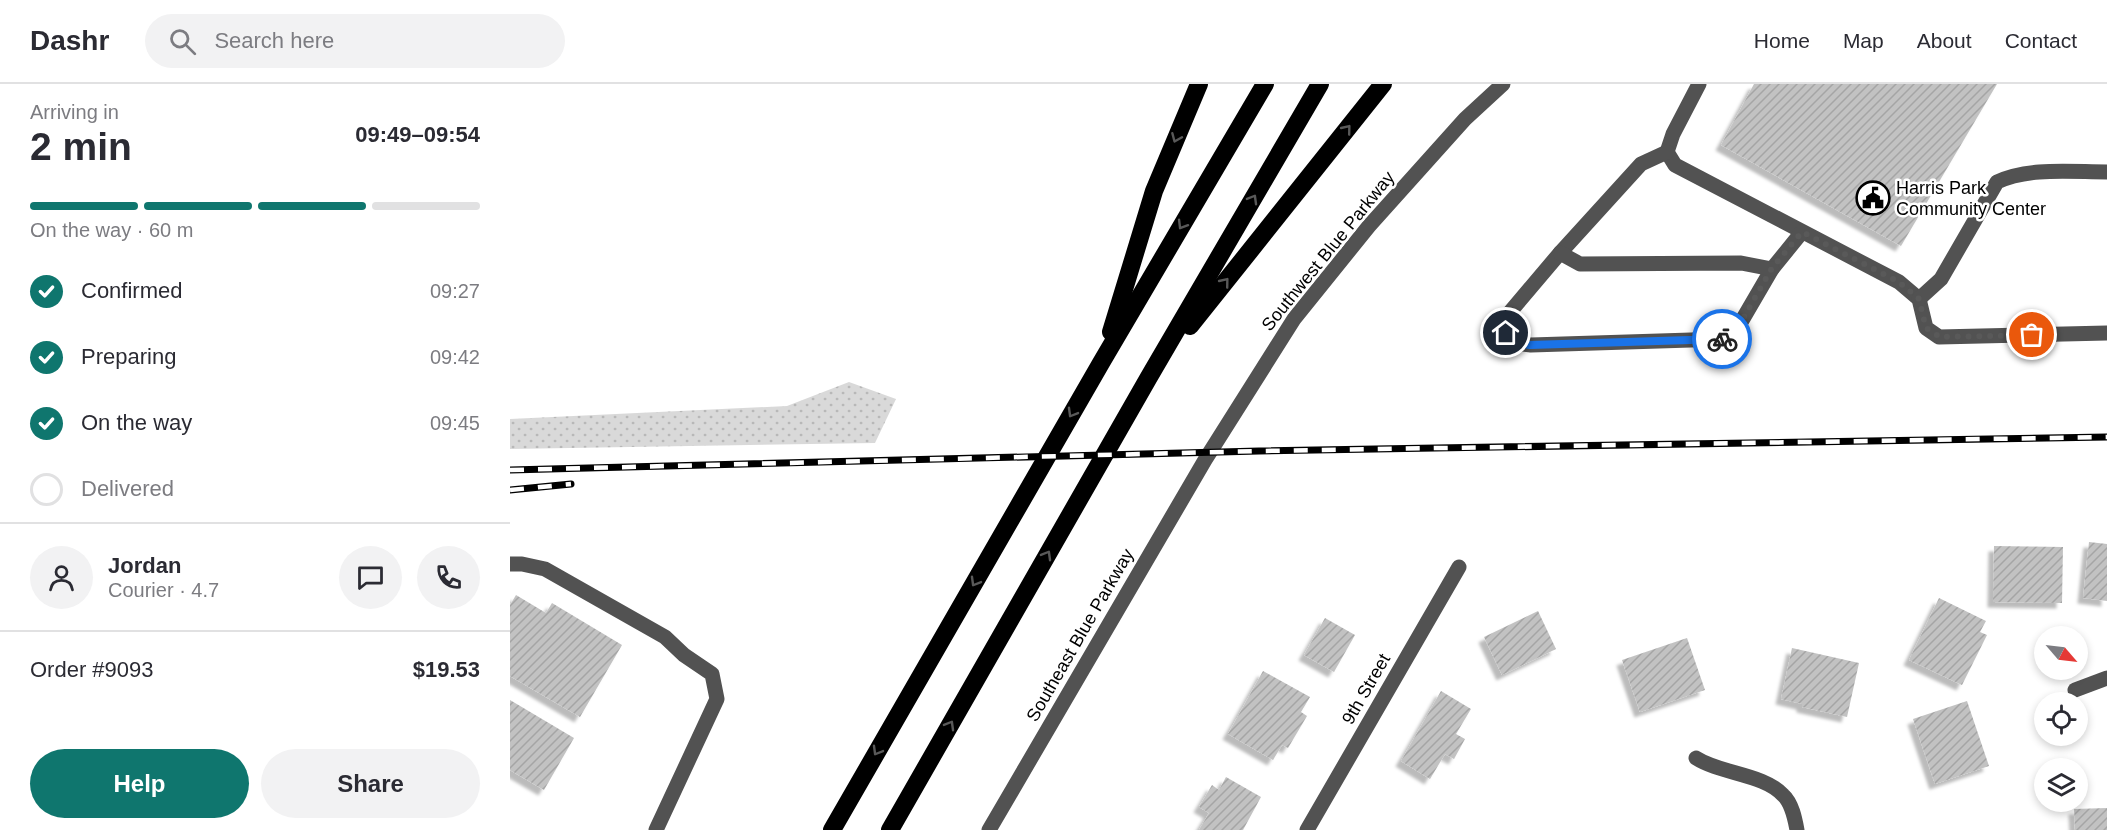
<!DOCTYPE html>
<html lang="en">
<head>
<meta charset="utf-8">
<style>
  :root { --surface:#fff; --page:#f2f2f3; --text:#2b2b33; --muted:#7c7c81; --line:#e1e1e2; --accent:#0f766e }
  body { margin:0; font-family:Helvetica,sans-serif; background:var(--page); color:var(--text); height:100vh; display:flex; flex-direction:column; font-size:22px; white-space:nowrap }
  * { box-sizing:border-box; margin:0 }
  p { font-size:20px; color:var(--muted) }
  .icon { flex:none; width:33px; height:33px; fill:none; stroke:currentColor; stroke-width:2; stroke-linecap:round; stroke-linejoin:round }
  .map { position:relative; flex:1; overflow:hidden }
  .side { display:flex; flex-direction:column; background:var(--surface); width:510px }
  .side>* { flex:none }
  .needle { width:39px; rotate:118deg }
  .controls { position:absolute; left:1524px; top:542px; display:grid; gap:12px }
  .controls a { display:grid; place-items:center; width:54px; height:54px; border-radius:50%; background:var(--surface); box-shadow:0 3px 9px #0003; font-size:30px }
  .pin { position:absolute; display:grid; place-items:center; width:51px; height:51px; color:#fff; margin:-26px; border:3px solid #fff; border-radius:50%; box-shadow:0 2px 6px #0007 }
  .courier { position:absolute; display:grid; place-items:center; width:60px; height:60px; margin:-30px; border:4px solid #1a73e8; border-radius:50%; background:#fff; color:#222; box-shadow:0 2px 8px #0007 }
  .overview em { font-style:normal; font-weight:700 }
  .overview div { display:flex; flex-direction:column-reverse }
  .overview { display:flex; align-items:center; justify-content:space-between; height:102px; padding:0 30px }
  h1 { font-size:39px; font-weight:700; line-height:45px }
  .bar { display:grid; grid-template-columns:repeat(4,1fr); gap:9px 6px; align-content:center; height:72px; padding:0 30px }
  .bar i { height:8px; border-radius:4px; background:var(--line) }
  .bar .current { background:var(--accent) }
  .bar p { grid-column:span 4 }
  .line { display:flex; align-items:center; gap:15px; padding:0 30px; border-top:2px solid var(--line) }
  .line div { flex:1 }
  .round { display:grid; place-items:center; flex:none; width:63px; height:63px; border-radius:32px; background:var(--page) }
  ol { padding:0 30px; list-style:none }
  li { display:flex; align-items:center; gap:18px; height:66px }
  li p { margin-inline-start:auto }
  li .icon { padding:6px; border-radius:50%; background:var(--accent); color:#fff; stroke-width:4 }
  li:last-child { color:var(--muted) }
  li i { width:33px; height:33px; border:3px solid var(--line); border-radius:50% }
  .cta { display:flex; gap:12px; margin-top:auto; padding:12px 30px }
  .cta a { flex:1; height:69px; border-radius:36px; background:var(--accent); color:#fff; font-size:24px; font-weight:700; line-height:69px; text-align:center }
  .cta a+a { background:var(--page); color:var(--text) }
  header { display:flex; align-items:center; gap:36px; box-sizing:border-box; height:84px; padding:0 30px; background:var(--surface); border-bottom:2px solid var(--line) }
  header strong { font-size:28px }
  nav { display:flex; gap:33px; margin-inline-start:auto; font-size:21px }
  .search { width:420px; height:54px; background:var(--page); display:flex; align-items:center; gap:15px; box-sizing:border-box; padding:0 21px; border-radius:33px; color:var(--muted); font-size:22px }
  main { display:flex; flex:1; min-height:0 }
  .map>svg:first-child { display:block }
  .grass { fill:url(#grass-dots) }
  .building { fill:url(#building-hatch); filter:url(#shadow) }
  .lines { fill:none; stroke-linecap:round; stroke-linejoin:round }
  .minor { stroke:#525252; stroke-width:15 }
  .highway { stroke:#000; stroke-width:18 }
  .rail-casing { stroke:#000; stroke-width:7 }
  .rail { stroke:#fff; stroke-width:4.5; stroke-dasharray:14; stroke-linecap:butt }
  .oneway { stroke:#595959 }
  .done { stroke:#595959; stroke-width:6; stroke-dasharray:0 10.8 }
  .route { stroke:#1a73e8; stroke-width:8 }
  .labels { text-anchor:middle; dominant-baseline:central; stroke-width:5; stroke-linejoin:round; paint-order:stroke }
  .poi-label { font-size:18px; fill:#000; stroke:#fff; text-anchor:start }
  .street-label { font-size:18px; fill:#000; stroke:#fff }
</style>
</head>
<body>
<header>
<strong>Dashr</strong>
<div class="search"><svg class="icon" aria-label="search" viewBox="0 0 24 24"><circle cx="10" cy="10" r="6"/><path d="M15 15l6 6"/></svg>Search here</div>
<nav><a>Home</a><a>Map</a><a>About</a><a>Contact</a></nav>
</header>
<main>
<section class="side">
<div class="overview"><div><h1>2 min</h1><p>Arriving in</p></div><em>09:49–09:54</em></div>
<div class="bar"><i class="current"></i><i class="current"></i><i class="current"></i><i></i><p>On the way · 60 m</p></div>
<ol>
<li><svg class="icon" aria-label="check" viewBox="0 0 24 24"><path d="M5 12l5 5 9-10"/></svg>Confirmed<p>09:27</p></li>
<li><svg class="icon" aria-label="check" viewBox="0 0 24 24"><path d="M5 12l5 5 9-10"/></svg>Preparing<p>09:42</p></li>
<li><svg class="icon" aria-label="check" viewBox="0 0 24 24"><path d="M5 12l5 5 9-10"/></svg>On the way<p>09:45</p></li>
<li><i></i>Delivered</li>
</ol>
<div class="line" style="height:108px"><a class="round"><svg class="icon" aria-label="person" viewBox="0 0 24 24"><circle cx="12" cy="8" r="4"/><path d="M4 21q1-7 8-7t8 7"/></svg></a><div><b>Jordan</b><p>Courier · 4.7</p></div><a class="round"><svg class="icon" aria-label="chat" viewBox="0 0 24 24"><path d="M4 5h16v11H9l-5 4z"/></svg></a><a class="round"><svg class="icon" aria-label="phone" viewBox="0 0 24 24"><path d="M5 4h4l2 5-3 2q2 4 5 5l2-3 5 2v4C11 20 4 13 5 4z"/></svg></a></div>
<div class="line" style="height:78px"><div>Order #9093</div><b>$19.53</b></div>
<div class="cta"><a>Help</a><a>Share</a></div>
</section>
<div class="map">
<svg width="1597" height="746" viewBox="0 0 1597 746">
  <defs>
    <pattern id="grass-dots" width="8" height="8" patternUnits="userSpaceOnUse" patternTransform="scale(1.5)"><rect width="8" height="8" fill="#d9d9d9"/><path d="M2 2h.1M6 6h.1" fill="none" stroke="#b8b8b8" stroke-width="1.8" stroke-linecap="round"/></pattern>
    <pattern id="building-hatch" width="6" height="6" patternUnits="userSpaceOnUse" patternTransform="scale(1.5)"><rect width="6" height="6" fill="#c2c2c2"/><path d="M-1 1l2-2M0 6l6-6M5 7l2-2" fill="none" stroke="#a5a5a5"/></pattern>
    <filter id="shadow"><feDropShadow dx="-5.5" dy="5.5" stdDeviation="1.5" flood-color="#0004"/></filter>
  </defs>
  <rect width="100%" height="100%" fill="#fff"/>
  <path class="grass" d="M339,298L386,315L365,359L0,365V335L277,322Z"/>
  <g class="building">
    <path d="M1244,0H1487L1391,162L1211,61Z"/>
    <path d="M1579,458L1597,460V517L1573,514Z"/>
    <path d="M1484,462L1553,463L1552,519L1483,518Z"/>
    <path d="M6,511L36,529L42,519L112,561L70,633L0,592V521Z"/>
    <path d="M1429,514L1476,537L1470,548L1477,551L1452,601L1399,576Z"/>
    <path d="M1028,527L1046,565L992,591L974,553Z"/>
    <path d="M815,534L845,551L824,588L794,571Z"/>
    <path d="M1177,554L1195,606L1130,628L1112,576Z"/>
    <path d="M1282,564L1349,579L1337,633L1292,623V620L1271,615Z"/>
    <path d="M753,587L800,613L791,628L797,632L778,664L772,661L763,676L718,650Z"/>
    <path d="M931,607L961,625L946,650L955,655L944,675L935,670L920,695L891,677Z"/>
    <path d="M0,616L64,654L34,706L0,686Z"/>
    <path d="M1457,617L1479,682L1425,700L1403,635Z"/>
    <path d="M716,693L751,713L733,746H689L699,729L689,723L702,701L709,706Z"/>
    <path d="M1597,724V746H1565L1564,725Z"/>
  </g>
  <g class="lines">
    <g class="minor">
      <path d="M1189,0L1163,50L1157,68L1165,81L1389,198L1409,215L1416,244L1429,253L1597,249"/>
      <path d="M1157,68L1131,80L1050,169L1000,228L996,249L1005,259L1021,261L1213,255L1227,245L1262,185L1292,148"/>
      <path d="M1050,169L1070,180L1231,179L1262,185"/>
      <path d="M1409,215L1431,195L1487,98C1519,83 1561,88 1597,88"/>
      <path d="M0,480H12L35,485L155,553L174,571L202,590L207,615L146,746"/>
      <path d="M1565,606L1597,594"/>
      <path d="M1186,674C1211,690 1254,690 1273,711C1282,719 1285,735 1287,746"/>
      <path d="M479,746L695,376L784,235L859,142L955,35L993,0"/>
      <path d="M797,746L949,483"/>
    </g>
    <g class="highway">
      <path d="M680,242L873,0"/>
      <path d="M601,248L644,107L689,0"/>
      <path d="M322,746L591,279L755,0"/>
      <path d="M380,746L639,293L810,0"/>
    </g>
    <g class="rail-casing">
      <g id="rail">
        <path d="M0,386L749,367L1597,353"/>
        <path d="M0,406L61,400"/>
      </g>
    </g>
    <use href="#rail" class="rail"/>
  </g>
  <defs><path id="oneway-chevron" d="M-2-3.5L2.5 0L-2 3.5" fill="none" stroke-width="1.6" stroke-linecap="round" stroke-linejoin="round" transform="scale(1.5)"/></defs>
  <g class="oneway">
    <use href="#oneway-chevron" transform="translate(837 45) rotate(-51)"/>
    <use href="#oneway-chevron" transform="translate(666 54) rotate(113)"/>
    <use href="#oneway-chevron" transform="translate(743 115) rotate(-60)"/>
    <use href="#oneway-chevron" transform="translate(672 141) rotate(121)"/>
    <use href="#oneway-chevron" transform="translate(715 198) rotate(-51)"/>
    <use href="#oneway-chevron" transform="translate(562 329) rotate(120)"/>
    <use href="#oneway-chevron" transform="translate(537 471) rotate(-60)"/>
    <use href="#oneway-chevron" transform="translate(465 498) rotate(120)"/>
    <use href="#oneway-chevron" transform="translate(440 641) rotate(-60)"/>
    <use href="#oneway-chevron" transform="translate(367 667) rotate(120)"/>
  </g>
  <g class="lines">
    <path class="done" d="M1212,255L1227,245L1262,184L1292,148L1389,198L1409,215L1416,244L1430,253L1522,251"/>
    <path class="route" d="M996,249L1005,259L1020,261L1212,255"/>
  </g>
  <defs>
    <g id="civic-ring" transform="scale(1.725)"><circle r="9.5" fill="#fff" stroke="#000" stroke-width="1.5"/><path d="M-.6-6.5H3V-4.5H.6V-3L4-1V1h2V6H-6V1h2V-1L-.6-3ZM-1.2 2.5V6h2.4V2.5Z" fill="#000"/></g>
  </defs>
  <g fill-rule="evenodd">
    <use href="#civic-ring" x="1363" y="114"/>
  </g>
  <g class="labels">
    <g class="poi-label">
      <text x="1386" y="104">Harris Park<tspan x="1386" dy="21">Community Center</tspan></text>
    </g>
    <g class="street-label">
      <text transform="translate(818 167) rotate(-51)">Southwest Blue Parkway</text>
      <text transform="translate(570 551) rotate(-60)">Southeast Blue Parkway</text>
      <text transform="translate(856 605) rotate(-60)">9th Street</text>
    </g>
  </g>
</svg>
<div class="controls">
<a><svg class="needle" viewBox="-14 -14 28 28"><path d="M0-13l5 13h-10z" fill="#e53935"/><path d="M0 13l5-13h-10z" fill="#7c7c81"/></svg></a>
<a><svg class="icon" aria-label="locate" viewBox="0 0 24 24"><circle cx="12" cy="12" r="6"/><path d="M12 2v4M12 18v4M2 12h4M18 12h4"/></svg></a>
<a><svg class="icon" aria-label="layers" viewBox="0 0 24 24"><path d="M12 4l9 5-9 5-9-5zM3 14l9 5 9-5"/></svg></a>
</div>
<div class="pin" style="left:1522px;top:251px;background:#ea580c"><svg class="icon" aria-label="bag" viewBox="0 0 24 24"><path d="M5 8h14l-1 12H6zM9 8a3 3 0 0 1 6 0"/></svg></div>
<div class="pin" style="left:996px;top:249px;background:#1f2937"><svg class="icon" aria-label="home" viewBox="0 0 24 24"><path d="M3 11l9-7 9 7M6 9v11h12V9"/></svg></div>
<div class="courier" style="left:1212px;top:255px"><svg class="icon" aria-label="bike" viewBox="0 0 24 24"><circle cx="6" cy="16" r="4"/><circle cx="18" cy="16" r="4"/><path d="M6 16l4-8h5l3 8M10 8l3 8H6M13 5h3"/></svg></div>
</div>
</main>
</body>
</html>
